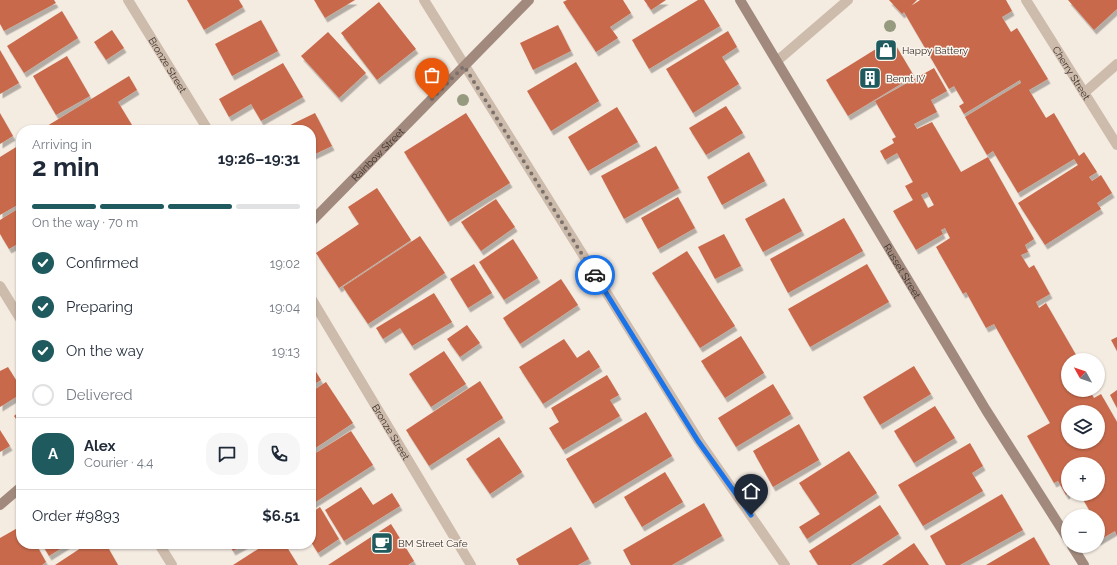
<!DOCTYPE html>
<html lang="en">
<head>
<meta charset="utf-8">
<style>
  :root { --surface:#fff; --page:#f6f6f7; --text:#1f2937; --muted:#747a83; --line:#e0e1e3; --accent:#1f5a5e }
  body { margin:0; font-family:Raleway,sans-serif; background:var(--page); color:var(--text); height:100vh; display:flex; flex-direction:column; font-size:15px; white-space:nowrap }
  * { box-sizing:border-box; margin:0 }
  p { font-size:13px; color:var(--muted) }
  .icon { flex:none; width:22px; height:22px; fill:none; stroke:currentColor; stroke-width:2; stroke-linecap:round; stroke-linejoin:round }
  .map { position:relative; flex:1; overflow:hidden }
  .drawer { position:absolute; left:16px; top:125px; width:300px; height:424px; display:flex; flex-direction:column; background:var(--surface); border-radius:16px; box-shadow:0 1px 3px #0004 }
  .drawer>* { flex:none }
  .needle { width:26px; rotate:310deg }
  .buttons { position:absolute; left:1061px; top:353px; display:grid; gap:8px }
  .buttons a { display:grid; place-items:center; width:44px; height:44px; border-radius:50%; background:var(--surface); box-shadow:0 1px 3px #0004; font-size:20px }
  .pin { position:absolute; display:grid; place-items:center; width:34px; height:34px; color:#fff; margin:-41px -17px; border-radius:50% 50% 50% 0; rotate:-45deg; box-shadow:0 0 4px #0007 }
  .pin .icon { rotate:45deg }
  .courier { position:absolute; display:grid; place-items:center; width:40px; height:40px; margin:-20px; border:3px solid #1a73e8; border-radius:50%; background:#fff; color:#222; box-shadow:0 1px 5px #0007 }
  .headline em { font-style:normal; font-weight:700 }
  .headline div { display:flex; flex-direction:column-reverse }
  .headline { display:flex; align-items:center; justify-content:space-between; height:68px; padding:0 16px }
  h1 { font-size:26px; font-weight:700; line-height:30px }
  .bar { display:grid; grid-template-columns:repeat(4,1fr); gap:6px 4px; align-content:center; height:48px; padding:0 16px }
  .bar i { height:5px; border-radius:3px; background:var(--line) }
  .bar .current { background:var(--accent) }
  .bar p { grid-column:span 4 }
  .line { display:flex; align-items:center; gap:10px; padding:0 16px; border-top:1px solid var(--line) }
  .line div { flex:1 }
  .round { display:grid; place-items:center; flex:none; width:42px; height:42px; border-radius:16px; background:var(--page) }
  ol { padding:0 16px; list-style:none }
  li { display:flex; align-items:center; gap:12px; height:44px }
  li p { margin-inline-start:auto }
  li .icon { padding:4px; border-radius:50%; background:var(--accent); color:#fff; stroke-width:4 }
  li:last-child { color:var(--muted) }
  li i { width:22px; height:22px; border:2px solid var(--line); border-radius:50% }
  .map>svg:first-child { display:block }
  .building { fill:#c8694b; fill-rule:evenodd; filter:url(#shadow) }
  .lines { fill:none; stroke-linecap:round; stroke-linejoin:round }
  .street { stroke:#cdbbac; stroke-width:10 }
  .secondary { stroke:#a18a7d; stroke-width:10 }
  .tree { fill:#969b7f }
  .done { stroke:#7c716b; stroke-width:4; stroke-dasharray:0 7.2 }
  .route { stroke:#1a73e8; stroke-width:5 }
  .labels { text-anchor:middle; dominant-baseline:central; stroke-width:3; stroke-linejoin:round; paint-order:stroke }
  .poi-label { font-size:10px; fill:#3b302b; stroke:#fbf5ee; text-anchor:start }
  .street-label { font-size:10px; fill:#3b302b; stroke:#fbf5ee }
</style>
</head>
<body>
<div class="map">
<svg width="1117" height="565" viewBox="0 0 1117 565">
  <defs>
    <filter id="shadow"><feDropShadow dx="2.5" dy="4.5" stdDeviation="0" flood-color="#0004"/></filter>
  </defs>
  <rect width="100%" height="100%" fill="#f4ebe1"/>
  <g class="building">
    <path d="M0,0H54L56,3L4,31L0,24Z"/>
    <path d="M187,0H239L243,7L204,30Z"/>
    <path d="M314,0H355L325,18Z"/>
    <path d="M567,0H623L631,13L610,27L618,38L596,52L563,2Z"/>
    <path d="M644,0H666L651,10Z"/>
    <path d="M698,0H704L720,26L649,69L632,40Z"/>
    <path d="M889,0H917L911,6L920,0H1006L1012,11L1002,17L1011,32L1017,28L1048,79L1029,90L1046,118L1054,113L1079,156L1084,152L1097,172L1089,177L1092,181L1101,175L1112,193L1097,203L1101,209L1045,245L1018,203L1078,165L1074,159L1018,193L993,151L987,155L965,117L1021,83L1020,80L964,114L959,106L964,103L954,86L949,89L904,12L902,14Z"/>
    <path d="M1068,0H1117V9L1094,30Z"/>
    <path d="M379,2L416,49L377,80L341,33Z"/>
    <path d="M62,11L78,38L24,73L7,46Z"/>
    <path d="M261,20L278,51L232,76L215,44Z"/>
    <path d="M558,25L571,51L533,70L520,43Z"/>
    <path d="M112,30L124,48L106,60L94,42Z"/>
    <path d="M728,31L737,47L722,57L739,84L693,113L666,69Z"/>
    <path d="M328,32L366,73L339,98L301,56Z"/>
    <path d="M892,39L914,76L848,116L826,80Z"/>
    <path d="M0,50L19,83L0,94Z"/>
    <path d="M67,56L90,96L56,115L33,76Z"/>
    <path d="M576,62L599,101L551,131L527,91Z"/>
    <path d="M283,63L303,97L261,121L251,104L229,117L219,99Z"/>
    <path d="M934,68L947,91L931,100L937,112L914,124L917,129L932,122L961,172L988,157L1034,239L1025,245L1028,252L1021,255L1029,268L1034,265L1050,294L1036,302L1039,308L1046,303L1079,360H1068V390H1089L1094,398L1101,394L1117,422V536L1115,531L1098,541V516H1090L1092,515L1080,494H1098V464H1068V494L1066,495L1058,481L1054,483L1027,436L1050,423L994,324L986,328L966,292L963,294L936,247L950,238L945,228L941,230L943,234L916,250L893,211L913,200L905,186L913,182L897,153L885,160L880,151L894,143L892,139L896,137L875,101ZM927,192L934,205L928,208L921,195ZM1068,412H1098V442H1068Z"/>
    <path d="M129,76L137,90L118,102L135,130H50L47,126Z"/>
    <path d="M726,106L743,133L706,155L689,128Z"/>
    <path d="M617,107L638,142L588,171L568,137Z"/>
    <path d="M0,113L13,136L0,144Z"/>
    <path d="M315,113L332,146L311,156V130H280Z"/>
    <path d="M466,113L510,183L448,222L404,152Z"/>
    <path d="M21,144V203L0,215V157Z"/>
    <path d="M656,146L679,188L624,219L601,176Z"/>
    <path d="M749,152L765,181L722,205L707,177Z"/>
    <path d="M377,188L411,240L339,288L316,253L359,224L348,207Z"/>
    <path d="M678,197L695,228L658,249L641,218Z"/>
    <path d="M784,198L802,231L763,252L745,219Z"/>
    <path d="M496,199L515,227L481,251L461,222Z"/>
    <path d="M21,207V242L9,249L0,234V220Z"/>
    <path d="M844,218L863,251L788,293L770,259Z"/>
    <path d="M724,234L741,266L715,279L698,247Z"/>
    <path d="M420,236L445,273L368,324L343,287Z"/>
    <path d="M513,239L538,278L504,300L479,262Z"/>
    <path d="M687,251L735,326L700,348L652,273Z"/>
    <path d="M474,264L492,293L468,308L450,279Z"/>
    <path d="M867,264L889,302L810,347L788,309Z"/>
    <path d="M561,279L578,305L520,344L503,318Z"/>
    <path d="M434,293L452,322L412,346L400,328L383,339L376,328Z"/>
    <path d="M467,325L480,343L460,357L447,339Z"/>
    <path d="M741,336L764,373L725,398L701,361Z"/>
    <path d="M1117,337V351L1111,340Z"/>
    <path d="M564,339L577,358L589,350L600,367L543,404L519,367Z"/>
    <path d="M444,351L466,384L431,407L409,374Z"/>
    <path d="M311,364L321,380L311,386Z"/>
    <path d="M914,366L931,394L880,425L863,397Z"/>
    <path d="M8,367L21,388V394L0,407V371Z"/>
    <path d="M607,375L619,395L610,400L620,416L563,450L549,428L559,422L551,408Z"/>
    <path d="M480,381L503,418L429,466L406,430Z"/>
    <path d="M326,382L353,423L311,451V392Z"/>
    <path d="M773,384L791,414L736,447L718,418Z"/>
    <path d="M1117,390V408L1110,395Z"/>
    <path d="M935,406L955,438L914,463L894,431Z"/>
    <path d="M21,410V426L14,416Z"/>
    <path d="M646,412L672,456L593,504L566,459Z"/>
    <path d="M799,424L819,460L773,487L753,451Z"/>
    <path d="M0,430L10,446L0,452Z"/>
    <path d="M351,431L373,465L311,505V456Z"/>
    <path d="M499,437L522,472L490,494L466,459Z"/>
    <path d="M970,443L983,466L972,473L983,491L923,526L898,485Z"/>
    <path d="M849,451L877,493L807,539L799,527L820,514L799,483Z"/>
    <path d="M665,472L683,502L642,527L624,497Z"/>
    <path d="M361,487L373,505L392,493L400,506L344,541L325,510Z"/>
    <path d="M1002,494L1023,530L960,565H946L930,536Z"/>
    <path d="M704,503L722,536L672,565H631L623,550Z"/>
    <path d="M880,505L899,534L851,565H818L809,551Z"/>
    <path d="M320,507L339,539L318,553L311,542V513Z"/>
    <path d="M391,524L414,561L408,565H328Z"/>
    <path d="M21,526V544H36L46,562L42,565H0V538Z"/>
    <path d="M571,527L589,559L578,565H519L516,559Z"/>
    <path d="M1034,537L1050,565H986Z"/>
    <path d="M914,543L929,565H882Z"/>
    <path d="M42,544H68L49,556Z"/>
    <path d="M87,544H106L118,565H55Z"/>
    <path d="M229,544H246L233,551Z"/>
    <path d="M266,544H285L298,565H233Z"/>
  </g>
  <g class="lines">
    <g class="street">
      <path id="s1" d="M128,0L208,130"/>
      <path d="M424,0L699,441L785,565"/>
      <path id="s2" d="M1026,0L1117,145"/>
      <path d="M777,61L848,0"/>
      <path d="M1084,93L1117,64"/>
      <path d="M0,286L21,320"/>
      <path id="s3" d="M311,298L471,565"/>
      <path d="M159,544L172,565"/>
    </g>
    <g class="secondary">
      <path id="s4" d="M740,0L986,410L1068,539"/>
      <path id="s5" d="M311,222L529,0"/>
      <path d="M0,505L21,487"/>
      <path d="M1072,546L1084,565"/>
    </g>
  </g>
  <g class="tree">
    <circle cx="890" cy="26" r="6"/>
    <circle cx="463" cy="100" r="6"/>
  </g>
  <g class="lines">
    <path class="done" d="M432,99L464,66L595,275"/>
    <path class="route" d="M595,275L698,441L751,515"/>
  </g>
  <defs>
    <g id="shop-square" transform="scale(1.15)"><rect x="-9" y="-9" width="18" height="18" rx="4" fill="#1f5a5e" stroke="#fbf5ee"/><path d="M-5-2.5h2.3a2.7 3.5 0 0 1 5.4 0H5L5.5 6h-11ZM-1.5-2.5h3a1.5 2.3 0 0 0-3 0Z" fill="#fff"/></g>
    <g id="building-square" transform="scale(1.15)"><rect x="-9" y="-9" width="18" height="18" rx="4" fill="#1f5a5e" stroke="#fbf5ee"/><path d="M-4-6H4V6H1V3H-1V6H-4ZM-2.5-4.3h1.7v1.8h-1.7ZM.8-4.3h1.7v1.8H.8ZM-2.5-1h1.7V.8h-1.7ZM.8-1h1.7V.8H.8Z" fill="#fff"/></g>
    <g id="cafe-square" transform="scale(1.15)"><rect x="-9" y="-9" width="18" height="18" rx="4" fill="#1f5a5e" stroke="#fbf5ee"/><path d="M-5.5-4.5H6V0H3Q3 3.5 0 3.5H-2.5Q-5.5 3.5-5.5 0ZM3-3.2v2h1.7v-2ZM-6 4.5H4V6H-6Z" fill="#fff"/></g>
  </defs>
  <g fill-rule="evenodd">
    <use href="#shop-square" x="886" y="50"/>
    <use href="#building-square" x="870" y="78"/>
    <use href="#cafe-square" x="382" y="543"/>
  </g>
  <g class="labels">
    <g class="poi-label">
      <text x="902" y="50">Happy Battery</text>
      <text x="886" y="78">Bennt IV</text>
      <text x="398" y="543">BM Street Cafe</text>
    </g>
    <g class="street-label">
      <text stroke="none"><textPath href="#s1" startOffset="76">Bronze Street</textPath></text>
      <text stroke="none"><textPath href="#s2" startOffset="86">Cherry Street</textPath></text>
      <text stroke="none"><textPath href="#s5" startOffset="95">Rainbow Street</textPath></text>
      <text stroke="none"><textPath href="#s4" startOffset="316">Russet Street</textPath></text>
      <text stroke="none"><textPath href="#s3" startOffset="156">Bronze Street</textPath></text>
    </g>
  </g>
</svg>
<div class="buttons">
<a><svg class="needle" viewBox="-14 -14 28 28"><path d="M0-13l5 13h-10z" fill="#e53935"/><path d="M0 13l5-13h-10z" fill="#747a83"/></svg></a>
<a><svg class="icon" aria-label="layers" viewBox="0 0 24 24"><path d="M12 4l9 5-9 5-9-5zM3 14l9 5 9-5"/></svg></a>
<a>+</a>
<a>−</a>
</div>
<div class="pin" style="left:432px;top:99px;background:#ea580c"><svg class="icon" aria-label="bag" viewBox="0 0 24 24"><path d="M5 8h14l-1 12H6zM9 8a3 3 0 0 1 6 0"/></svg></div>
<div class="pin" style="left:751px;top:515px;background:#1f2937"><svg class="icon" aria-label="home" viewBox="0 0 24 24"><path d="M3 11l9-7 9 7M6 9v11h12V9"/></svg></div>
<div class="courier" style="left:595px;top:275px"><svg class="icon" aria-label="car" viewBox="0 0 24 24"><path d="M5 17H2v-5l4-1 3-4h7l3 4 3 1v5h-3M9 17h6M6 11h13"/><circle cx="7" cy="17" r="2"/><circle cx="17" cy="17" r="2"/></svg></div>
<section class="drawer">
<div class="headline"><div><h1>2 min</h1><p>Arriving in</p></div><em>19:26–19:31</em></div>
<div class="bar"><i class="current"></i><i class="current"></i><i class="current"></i><i></i><p>On the way · 70 m</p></div>
<ol>
<li><svg class="icon" aria-label="check" viewBox="0 0 24 24"><path d="M5 12l5 5 9-10"/></svg>Confirmed<p>19:02</p></li>
<li><svg class="icon" aria-label="check" viewBox="0 0 24 24"><path d="M5 12l5 5 9-10"/></svg>Preparing<p>19:04</p></li>
<li><svg class="icon" aria-label="check" viewBox="0 0 24 24"><path d="M5 12l5 5 9-10"/></svg>On the way<p>19:13</p></li>
<li><i></i>Delivered</li>
</ol>
<div class="line" style="height:72px"><b class="round" style="background:var(--accent);color:#fff">A</b><div><b>Alex</b><p>Courier · 4.4</p></div><a class="round"><svg class="icon" aria-label="chat" viewBox="0 0 24 24"><path d="M4 5h16v11H9l-5 4z"/></svg></a><a class="round"><svg class="icon" aria-label="phone" viewBox="0 0 24 24"><path d="M5 4h4l2 5-3 2q2 4 5 5l2-3 5 2v4C11 20 4 13 5 4z"/></svg></a></div>
<div class="line" style="height:52px"><div>Order #9893</div><b>$6.51</b></div>
</section>
</div>
</body>
</html>
